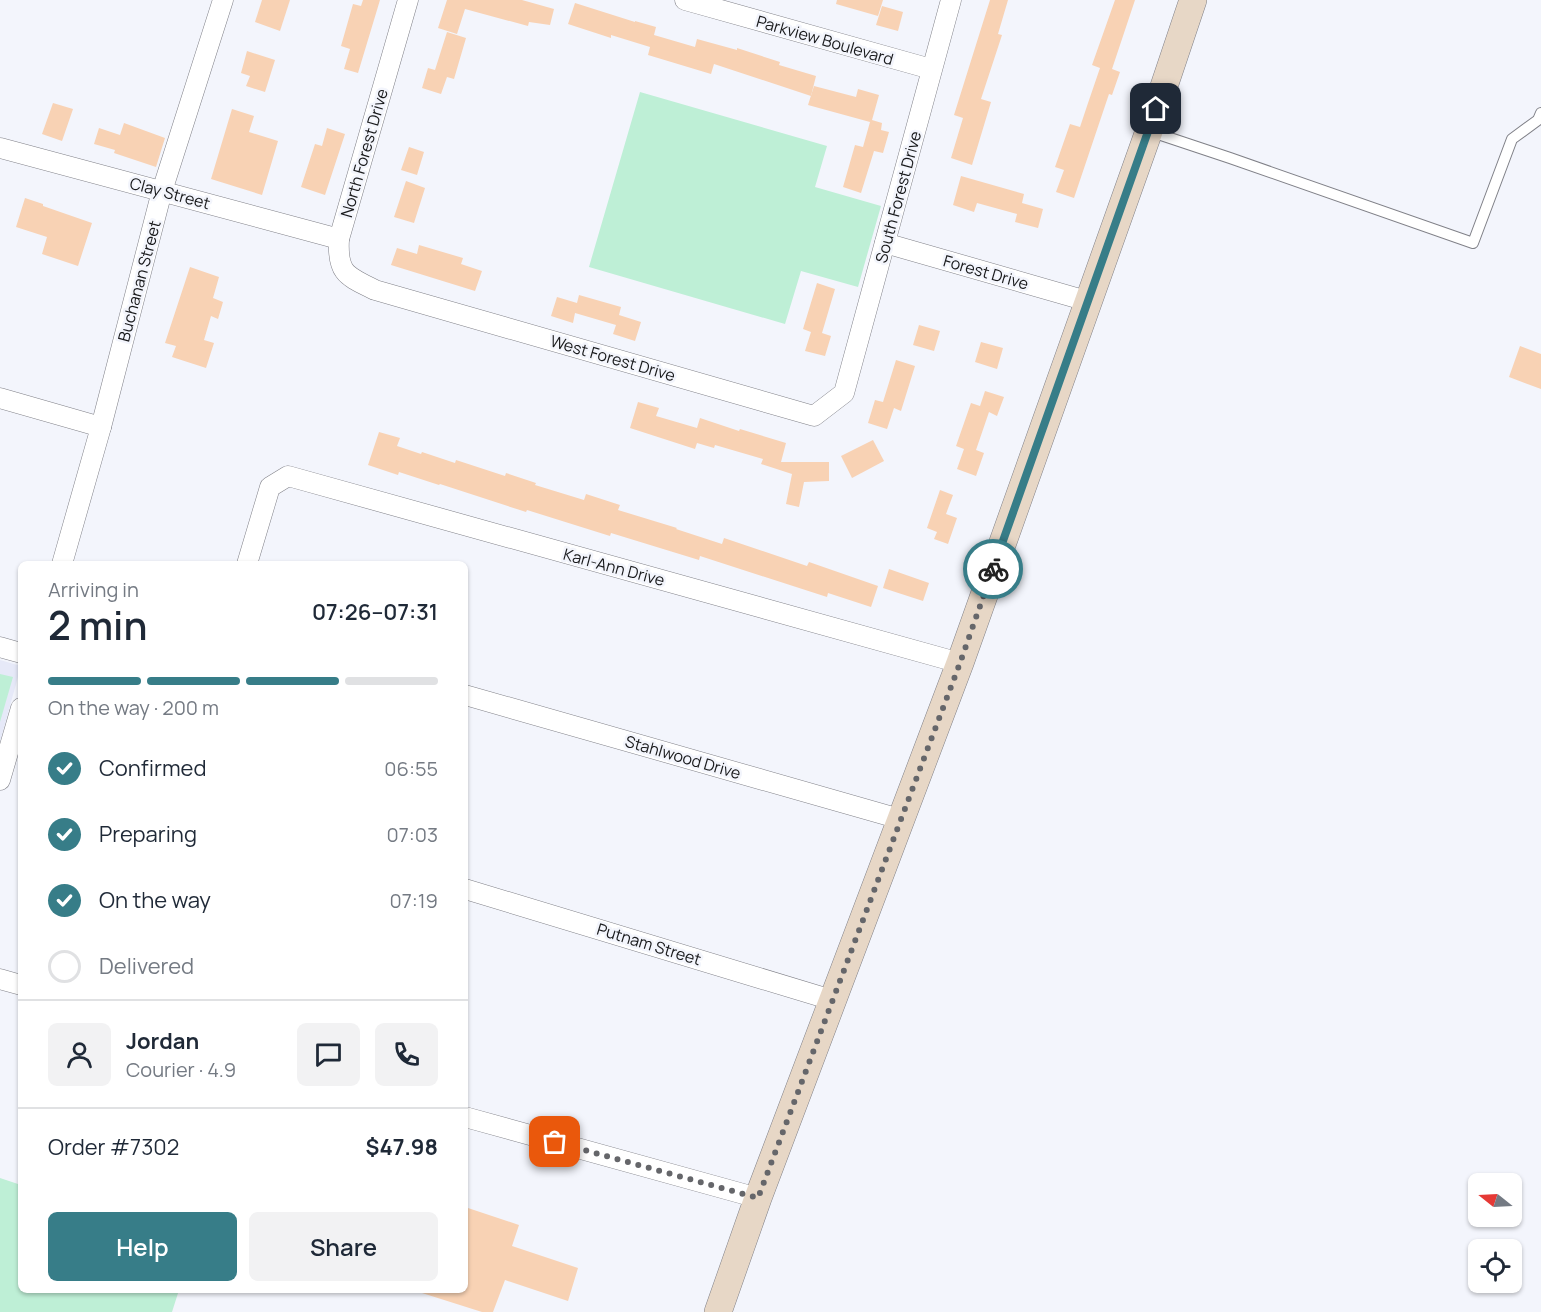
<!DOCTYPE html>
<html lang="en">
<head>
<meta charset="utf-8">
<style>
  :root { --surface:#fff; --page:#f2f2f3; --text:#1f2937; --muted:#747a83; --line:#e0e1e3; --accent:#377d88 }
  body { margin:0; font-family:Manrope,sans-serif; background:var(--page); color:var(--text); height:100vh; display:flex; flex-direction:column; font-size:22px; white-space:nowrap }
  * { box-sizing:border-box; margin:0 }
  p { font-size:20px; color:var(--muted) }
  .icon { flex:none; width:33px; height:33px; fill:none; stroke:currentColor; stroke-width:2; stroke-linecap:round; stroke-linejoin:round }
  .map { position:relative; flex:1; overflow:hidden }
  .drawer { position:absolute; left:18px; top:561px; width:450px; height:732px; display:flex; flex-direction:column; background:var(--surface); border-radius:9px; box-shadow:0 2px 4px #0004 }
  .drawer>* { flex:none }
  .needle { width:39px; rotate:288deg }
  .buttons { position:absolute; left:1468px; top:1173px; display:grid; gap:12px }
  .buttons a { display:grid; place-items:center; width:54px; height:54px; border-radius:9px; background:var(--surface); box-shadow:0 2px 4px #0004; font-size:30px }
  .pin { position:absolute; display:grid; place-items:center; width:51px; height:51px; color:#fff; margin:-26px; border-radius:12px; box-shadow:0 3px 9px #0006 }
  .courier { position:absolute; display:grid; place-items:center; width:60px; height:60px; margin:-30px; border:4px solid #377d88; border-radius:50%; background:#fff; color:#222; box-shadow:0 2px 8px #0007 }
  .summary em { font-style:normal; font-weight:600 }
  .summary div { display:flex; flex-direction:column-reverse }
  .summary { display:flex; align-items:center; justify-content:space-between; height:102px; padding:0 30px }
  h1 { font-size:39px; font-weight:600; line-height:45px }
  .bar { display:grid; grid-template-columns:repeat(4,1fr); gap:9px 6px; align-content:center; height:72px; padding:0 30px }
  .bar i { height:8px; border-radius:4px; background:var(--line) }
  .bar .selected { background:var(--accent) }
  .bar p { grid-column:span 4 }
  .line { display:flex; align-items:center; gap:15px; padding:0 30px; border-top:2px solid var(--line) }
  .line div { flex:1 }
  .round { display:grid; place-items:center; flex:none; width:63px; height:63px; border-radius:9px; background:var(--page) }
  ol { padding:0 30px; list-style:none }
  li { display:flex; align-items:center; gap:18px; height:66px }
  li p { margin-inline-start:auto }
  li .icon { padding:6px; border-radius:50%; background:var(--accent); color:#fff; stroke-width:4 }
  li:last-child { color:var(--muted) }
  li i { width:33px; height:33px; border:3px solid var(--line); border-radius:50% }
  .primary-button { display:flex; gap:12px; margin-top:auto; padding:12px 30px }
  .primary-button a { flex:1; height:69px; border-radius:9px; background:var(--accent); color:#fff; font-size:24px; font-weight:600; line-height:69px; text-align:center }
  .primary-button a+a { background:var(--page); color:var(--text) }
  .map>svg:first-child { display:block }
  .built { fill:#e6e9f8 }
  .green { fill:#beefd6 }
  .building { fill:#f8d2b4 }
  .lines { fill:none; stroke-linecap:round; stroke-linejoin:round }
  .service-casing { stroke:#808188; stroke-width:12 }
  .minor-casing { stroke:#808188; stroke-width:21 }
  .secondary-casing { stroke:#808188; stroke-width:28 }
  .service { stroke:#fff; stroke-width:10 }
  .minor { stroke:#fff; stroke-width:20 }
  .secondary { stroke:#e7d7c6; stroke-width:27 }
  .done { stroke:#65666a; stroke-width:6; stroke-dasharray:0 10.8 }
  .route { stroke:#377d88; stroke-width:8 }
  .labels { text-anchor:middle; dominant-baseline:central; stroke-width:5; stroke-linejoin:round; paint-order:stroke }
  .street-label { font-size:16px; fill:#18191b; stroke:#f3f5fc }
</style>
</head>
<body>
<div class="map">
<svg width="1541" height="1312" viewBox="0 0 1541 1312">
  <rect width="100%" height="100%" fill="#f3f5fc"/>
  <path class="built" d="M0,660L21,666L0,742Z"/>
  <g class="green">
    <path d="M640,92L827,146L815,187L881,206L858,287L801,271L785,324L589,267Z"/>
    <path d="M0,674L13,677L0,722Z"/>
    <path d="M0,1178L21,1185V1290H179L172,1312H0Z"/>
  </g>
  <g class="building">
    <path d="M262,0H290L280,31L255,22Z"/>
    <path d="M363,0H380L358,73L344,69L350,49L341,46L353,4L361,6Z"/>
    <path d="M447,0H522L554,9L550,25L529,22L528,26L465,9L457,34L438,28Z"/>
    <path d="M837,0H883L878,16L836,4Z"/>
    <path d="M990,0H1008L998,34L1002,35L981,99L991,102L972,165L951,158L963,118L954,115Z"/>
    <path d="M1115,0H1135L1112,69L1120,72L1112,95L1109,94L1074,198L1056,192L1064,170L1055,167L1070,124L1080,127L1087,106L1100,68L1092,65Z"/>
    <path d="M575,3L635,22V21L656,27L654,35L695,47L697,39L737,50V48L780,62L779,65L816,76L811,96L714,64L711,74L648,55L650,47L611,35V38L568,24Z"/>
    <path d="M882,6L903,12L898,31L876,25Z"/>
    <path d="M447,32L466,38L454,79L447,77L441,94L422,88L428,68L435,70Z"/>
    <path d="M247,51L275,60L265,92L246,86L250,76L241,73Z"/>
    <path d="M814,86L856,97L858,89L879,95L872,120L882,123L881,130L889,132L883,153L874,151L861,193L843,187L855,145L863,147L870,122L808,105Z"/>
    <path d="M53,103L73,109L62,141L42,134Z"/>
    <path d="M232,109L254,116L249,132L278,141L262,195L211,179Z"/>
    <path d="M124,123L165,138L156,167L114,153L115,150L94,144L99,128L120,135Z"/>
    <path d="M327,128L345,134L325,195L301,187L315,144L322,146Z"/>
    <path d="M409,147L424,152L417,175L401,170Z"/>
    <path d="M961,176L1024,194L1022,203L1043,209L1038,228L1015,222L1017,214L977,203L974,212L953,205Z"/>
    <path d="M406,181L425,188L414,223L394,217Z"/>
    <path d="M25,198L43,204V206L92,223L78,266L42,254L47,237L16,227Z"/>
    <path d="M419,245L463,258L461,264L482,271L475,291L391,265L397,248L417,254Z"/>
    <path d="M190,267L219,277L213,298L223,302L218,319L211,316L204,340L214,343L206,368L172,357L176,346L165,343Z"/>
    <path d="M817,283L835,289L822,333L831,336L825,356L805,351L811,332L803,329Z"/>
    <path d="M579,295L621,307L619,315L641,322L635,341L613,334L616,325L575,313L573,323L551,316L557,297L577,303Z"/>
    <path d="M919,325L940,331L934,351L913,345Z"/>
    <path d="M981,342L1003,348L997,369L975,362Z"/>
    <path d="M1520,346L1541,354V389L1509,377Z"/>
    <path d="M896,360L915,366L901,411L894,408L887,429L868,423L875,400L883,402Z"/>
    <path d="M985,391L1004,397L997,416L989,412L976,450L984,453L976,476L957,469L964,449L956,446L971,403L980,406Z"/>
    <path d="M638,402L659,408L656,416L697,428L700,418L739,431L740,429L786,443L781,462H829V481L804,482L799,507L786,504L792,474L761,464L763,459L715,445L714,448L697,443L695,449L630,428Z"/>
    <path d="M379,432L400,438L397,446L421,454L422,452L455,463L456,460L505,476L506,473L536,483L535,485L584,500L586,494L620,505L618,510L677,528L676,529L722,544L724,538L807,566L809,562L878,586L871,607L828,593L827,597L700,556L699,560L611,533L610,536L527,510L526,512L440,484L439,485L399,472L398,475L368,465Z"/>
    <path d="M873,440L884,461L852,478L841,456Z"/>
    <path d="M940,490L953,495L946,514L957,518L948,544L934,539L937,532L927,528Z"/>
    <path d="M889,569L929,583L923,601L883,588Z"/>
    <path d="M465,1207L519,1225L512,1246L578,1268L568,1301L505,1280L493,1312H482L422,1293V1290H465Z"/>
  </g>
  <g class="lines">
    <g class="service-casing">
      <path id="service" d="M1149,131L1230,158L1473,243L1512,139L1538,120L1541,113"/>
    </g>
    <g class="minor-casing">
      <g id="minor">
        <path d="M408,0L339,239C337,274 347,276 375,290L814,416L844,393L951,0"/>
        <path d="M685,0L931,69"/>
        <path d="M0,148L339,239"/>
        <path d="M885,243L1087,301"/>
        <path d="M0,398L101,427"/>
        <path d="M62,564L101,427L162,191L223,0"/>
        <path d="M247,564L270,487L288,476L960,663"/>
        <path d="M0,647L21,653"/>
        <path d="M465,695L900,819"/>
        <path d="M0,780L21,708"/>
        <path d="M465,889L832,1000"/>
        <path d="M0,979L21,985"/>
        <path d="M465,1117L758,1198"/>
      </g>
    </g>
    <g class="secondary-casing">
      <path id="secondary" d="M718,1312L758,1198L960,663L1149,131L1193,0"/>
    </g>
    <use href="#service" class="service"/>
    <use href="#minor" class="minor"/>
    <use href="#secondary" class="secondary"/>
  </g>
  <g class="lines">
    <path class="done" d="M555,1142L758,1198L960,663L993,569"/>
    <path class="route" d="M993,569L1156,109"/>
  </g>
  <g class="labels">
    <g class="street-label">
      <text transform="translate(825 40) rotate(16)">Parkview Boulevard</text>
      <text transform="translate(364 153) rotate(-74)">North Forest Drive</text>
      <text transform="translate(170 193) rotate(15)">Clay Street</text>
      <text transform="translate(898 197) rotate(-75)">South Forest Drive</text>
      <text transform="translate(986 272) rotate(16)">Forest Drive</text>
      <text transform="translate(139 281) rotate(-75)">Buchanan Street</text>
      <text transform="translate(613 358) rotate(16)">West Forest Drive</text>
      <text transform="translate(614 567) rotate(15)">Karl-Ann Drive</text>
      <text transform="translate(683 757) rotate(16)">Stahlwood Drive</text>
      <text transform="translate(649 944) rotate(17)">Putnam Street</text>
    </g>
  </g>
</svg>
<div class="buttons">
<a><svg class="needle" viewBox="-14 -14 28 28"><path d="M0-13l5 13h-10z" fill="#e53935"/><path d="M0 13l5-13h-10z" fill="#747a83"/></svg></a>
<a><svg class="icon" aria-label="locate" viewBox="0 0 24 24"><circle cx="12" cy="12" r="6"/><path d="M12 2v4M12 18v4M2 12h4M18 12h4"/></svg></a>
</div>
<div class="pin" style="left:555px;top:1142px;background:#ea580c"><svg class="icon" aria-label="bag" viewBox="0 0 24 24"><path d="M5 8h14l-1 12H6zM9 8a3 3 0 0 1 6 0"/></svg></div>
<div class="pin" style="left:1156px;top:109px;background:#1f2937"><svg class="icon" aria-label="home" viewBox="0 0 24 24"><path d="M3 11l9-7 9 7M6 9v11h12V9"/></svg></div>
<div class="courier" style="left:993px;top:569px"><svg class="icon" aria-label="bike" viewBox="0 0 24 24"><circle cx="6" cy="16" r="4"/><circle cx="18" cy="16" r="4"/><path d="M6 16l4-8h5l3 8M10 8l3 8H6M13 5h3"/></svg></div>
<section class="drawer">
<div class="summary"><div><h1>2 min</h1><p>Arriving in</p></div><em>07:26–07:31</em></div>
<div class="bar"><i class="selected"></i><i class="selected"></i><i class="selected"></i><i></i><p>On the way · 200 m</p></div>
<ol>
<li><svg class="icon" aria-label="check" viewBox="0 0 24 24"><path d="M5 12l5 5 9-10"/></svg>Confirmed<p>06:55</p></li>
<li><svg class="icon" aria-label="check" viewBox="0 0 24 24"><path d="M5 12l5 5 9-10"/></svg>Preparing<p>07:03</p></li>
<li><svg class="icon" aria-label="check" viewBox="0 0 24 24"><path d="M5 12l5 5 9-10"/></svg>On the way<p>07:19</p></li>
<li><i></i>Delivered</li>
</ol>
<div class="line" style="height:108px"><a class="round"><svg class="icon" aria-label="person" viewBox="0 0 24 24"><circle cx="12" cy="8" r="4"/><path d="M4 21q1-7 8-7t8 7"/></svg></a><div><b>Jordan</b><p>Courier · 4.9</p></div><a class="round"><svg class="icon" aria-label="chat" viewBox="0 0 24 24"><path d="M4 5h16v11H9l-5 4z"/></svg></a><a class="round"><svg class="icon" aria-label="phone" viewBox="0 0 24 24"><path d="M5 4h4l2 5-3 2q2 4 5 5l2-3 5 2v4C11 20 4 13 5 4z"/></svg></a></div>
<div class="line" style="height:78px"><div>Order #7302</div><b>$47.98</b></div>
<div class="primary-button"><a>Help</a><a>Share</a></div>
</section>
</div>
</body>
</html>
